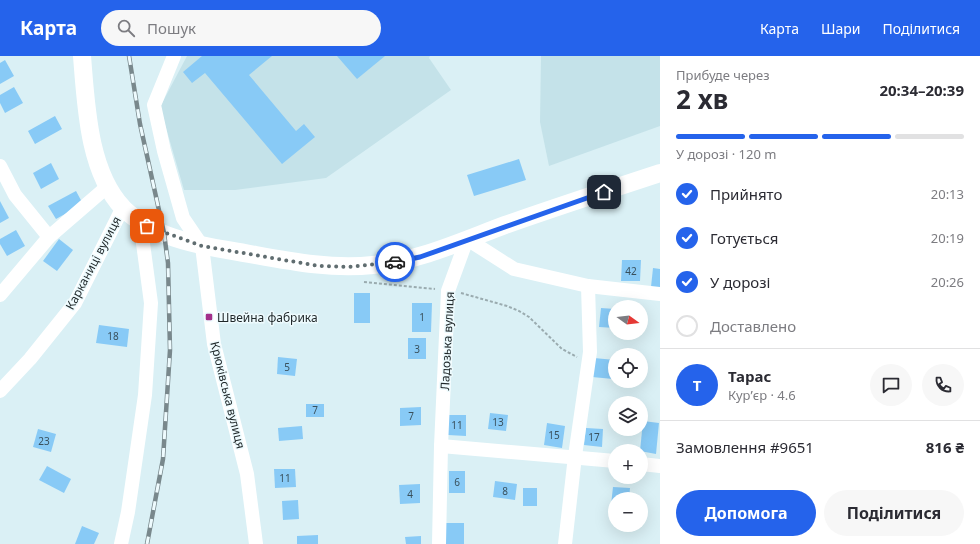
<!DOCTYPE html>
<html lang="uk">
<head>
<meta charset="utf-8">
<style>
  :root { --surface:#fff; --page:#f7f7f7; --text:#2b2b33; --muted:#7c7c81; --line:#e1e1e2; --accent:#2563eb }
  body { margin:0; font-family:"Noto Sans",sans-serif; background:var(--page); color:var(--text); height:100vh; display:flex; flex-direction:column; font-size:15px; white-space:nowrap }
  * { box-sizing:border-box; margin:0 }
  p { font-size:13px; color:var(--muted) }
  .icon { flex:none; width:22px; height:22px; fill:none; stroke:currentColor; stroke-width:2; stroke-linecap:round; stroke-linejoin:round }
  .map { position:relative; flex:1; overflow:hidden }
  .sheet { display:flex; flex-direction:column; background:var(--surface); width:320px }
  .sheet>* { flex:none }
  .needle { width:26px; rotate:105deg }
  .tools { position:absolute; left:608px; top:244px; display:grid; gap:8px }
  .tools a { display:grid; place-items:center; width:40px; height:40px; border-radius:50%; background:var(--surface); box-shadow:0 4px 16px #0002; font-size:20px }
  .pin { position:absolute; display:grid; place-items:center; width:34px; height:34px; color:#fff; margin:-17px; border-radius:8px; box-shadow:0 2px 6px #0006 }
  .courier { position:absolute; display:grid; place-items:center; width:40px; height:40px; margin:-20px; border:3px solid #2563eb; border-radius:50%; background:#fff; color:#222; box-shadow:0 1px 5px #0007 }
  .head em { font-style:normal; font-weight:700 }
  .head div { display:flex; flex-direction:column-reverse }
  .head { display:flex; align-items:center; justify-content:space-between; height:68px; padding:0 16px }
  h1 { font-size:26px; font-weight:700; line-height:30px }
  .bar { display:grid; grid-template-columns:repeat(4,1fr); gap:6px 4px; align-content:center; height:48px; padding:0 16px }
  .bar i { height:5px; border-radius:3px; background:var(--line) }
  .bar .selected { background:var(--accent) }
  .bar p { grid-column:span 4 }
  .line { display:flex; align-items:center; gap:10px; padding:0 16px; border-top:1px solid var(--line) }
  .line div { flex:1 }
  .round { display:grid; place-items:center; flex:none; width:42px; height:42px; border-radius:21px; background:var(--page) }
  ol { padding:0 16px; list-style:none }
  li { display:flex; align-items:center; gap:12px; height:44px }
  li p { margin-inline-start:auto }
  li .icon { padding:4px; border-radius:50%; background:var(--accent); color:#fff; stroke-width:4 }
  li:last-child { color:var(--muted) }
  li i { width:22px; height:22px; border:2px solid var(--line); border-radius:50% }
  .cta { display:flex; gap:8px; margin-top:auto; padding:8px 16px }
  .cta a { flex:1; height:46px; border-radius:24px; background:var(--accent); color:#fff; font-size:16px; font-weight:700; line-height:46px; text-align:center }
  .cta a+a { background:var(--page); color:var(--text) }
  header { display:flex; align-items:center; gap:24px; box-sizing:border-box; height:56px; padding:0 20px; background:var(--accent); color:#fff }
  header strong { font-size:19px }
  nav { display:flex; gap:22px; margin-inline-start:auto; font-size:14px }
  .search { width:280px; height:36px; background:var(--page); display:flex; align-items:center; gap:10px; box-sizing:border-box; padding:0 14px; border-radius:22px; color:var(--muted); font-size:15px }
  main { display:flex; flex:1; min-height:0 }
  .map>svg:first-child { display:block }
  .built { fill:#c4e2e9 }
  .building { fill:#88caf6 }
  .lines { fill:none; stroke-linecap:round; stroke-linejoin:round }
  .path { stroke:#9aabaf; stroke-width:2; stroke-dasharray:3 2; stroke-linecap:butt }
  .minor { stroke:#fff; stroke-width:14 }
  .tertiary { stroke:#fff; stroke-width:18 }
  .rail-casing { stroke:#79888c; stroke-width:4.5 }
  .rail { stroke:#eefbfe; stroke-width:3; stroke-dasharray:9; stroke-linecap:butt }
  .done { stroke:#606d70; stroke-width:4; stroke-dasharray:0 7.2 }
  .route { stroke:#2563eb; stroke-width:5 }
  .poi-dot { fill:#a32f8a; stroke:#eefbfe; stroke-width:1.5 }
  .labels { text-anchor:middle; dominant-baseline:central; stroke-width:3; stroke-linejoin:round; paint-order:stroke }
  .number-label { font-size:10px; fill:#39505c }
  .street-label { font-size:12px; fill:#1f2729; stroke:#eefbfe }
  .poi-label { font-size:12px; fill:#1f2729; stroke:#eefbfe; text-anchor:start }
</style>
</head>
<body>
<header>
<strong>Карта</strong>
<div class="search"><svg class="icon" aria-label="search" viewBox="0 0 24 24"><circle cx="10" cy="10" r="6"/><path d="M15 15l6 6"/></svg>Пошук</div>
<nav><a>Карта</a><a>Шари</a><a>Поділитися</a></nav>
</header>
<main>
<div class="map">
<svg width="660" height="488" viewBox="0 0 660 488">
  <rect width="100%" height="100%" fill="#daf0f5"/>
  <g class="built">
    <path d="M187,0H430L429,2L451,34L326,122L235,134H184L160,51Z"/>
    <path d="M541,0H660V70L549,110L540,66Z"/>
  </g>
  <g class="building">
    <path d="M202,0H272L249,19L296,75L304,68L315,81L282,108L205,17L192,27L183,16Z"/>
    <path d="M337,0H385L357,23Z"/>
    <path d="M5,4L14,20L0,28V7Z"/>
    <path d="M14,31L23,47L5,57L0,47V39Z"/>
    <path d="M55,60L62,73L35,88L28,75Z"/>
    <path d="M519,103L526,124L474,140L467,119Z"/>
    <path d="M51,107L59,123L41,133L33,117Z"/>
    <path d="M76,135L83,148L56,163L48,150Z"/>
    <path d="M0,145L9,162L0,167Z"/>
    <path d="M16,174L25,190L7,200L0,188V183Z"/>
    <path d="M59,183L73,194L57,215L43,205Z"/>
    <path d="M622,204H641L640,225H621Z"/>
    <path d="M653,212L660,213V231H651Z"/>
    <rect x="354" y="237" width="16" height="30"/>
    <path d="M412,247H432L431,276H412Z"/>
    <path d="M601,252L615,253V272L599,271Z"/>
    <path d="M99,269L129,273L127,291L96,287Z"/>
    <rect x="408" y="282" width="18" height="21"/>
    <path d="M278,301L297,303L295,320L277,318Z"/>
    <path d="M594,302L615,304L613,323L592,321Z"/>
    <rect x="306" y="348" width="18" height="13"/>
    <path d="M421,351V369L400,370V352Z"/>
    <path d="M490,357L508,359L506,375L488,373Z"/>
    <path d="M448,359H466V380L448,379Z"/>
    <path d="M643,365L659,367L656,398L640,395Z"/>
    <path d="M547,367L565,370L562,392L544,389Z"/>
    <path d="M302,370L303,383L279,385L278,372Z"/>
    <path d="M586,372L603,373L602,391L584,389Z"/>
    <path d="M38,373L56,378L51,396L33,391Z"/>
    <path d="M47,410L71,423L64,437L39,424Z"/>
    <path d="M274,413H295L296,431L275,432Z"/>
    <rect x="449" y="415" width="16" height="22"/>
    <path d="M495,425L517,428L515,444L493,441Z"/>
    <path d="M420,428V447L400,448L399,429Z"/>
    <path d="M613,431L630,432L629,443H615V449H611Z"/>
    <rect x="523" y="432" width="14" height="18"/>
    <path d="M298,444L299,463L283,464L282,445Z"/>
    <rect x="445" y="467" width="19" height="21"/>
    <path d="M82,470L99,477L94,488H75Z"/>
    <path d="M318,479V488H297V480Z"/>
    <path d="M421,480V488H406L405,481Z"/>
  </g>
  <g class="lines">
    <g class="path">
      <path d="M364,226L435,233"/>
      <path d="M461,237L507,250L519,255L529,261L562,293L577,301"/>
    </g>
    <g class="minor">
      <path d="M174,0L154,49L164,95L183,162L202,190L214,288L247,418L256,488"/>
      <path d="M0,110L15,139L49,181"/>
      <path d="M0,239L49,181L108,130"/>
      <path d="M0,335L30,303L75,247L123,151"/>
      <path d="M441,390L615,405"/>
      <path d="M641,408L660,410"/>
      <path d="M121,488L128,456L145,339L151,247L140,165"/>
      <path d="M439,488L441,390L448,235L467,183L514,213L588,230L660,238"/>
      <path d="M565,488L575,400L590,296L588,230"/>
    </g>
    <path class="tertiary" d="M82,0C86,48 88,115 123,152C151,180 195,189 233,195C280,203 326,214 373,209C419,205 462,185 505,169C556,151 608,134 660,117"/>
    <g class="rail-casing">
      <path id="rail" d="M129,0L140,68L164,177L168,207L170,294L163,403L147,488"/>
    </g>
    <use href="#rail" class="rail"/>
  </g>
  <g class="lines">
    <path class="done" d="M147,170L202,190L319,210L347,211L395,206"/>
    <path class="route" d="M395,206L420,201L604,136"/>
  </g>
  <rect class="poi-dot" x="205" y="257" width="8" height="8" rx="2"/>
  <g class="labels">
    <g class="number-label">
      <text x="631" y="215">42</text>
      <text x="422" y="261">1</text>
      <text x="113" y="280">18</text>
      <text x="417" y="293">3</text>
      <text x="287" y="311">5</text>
      <text x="315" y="354">7</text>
      <text x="411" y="360">7</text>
      <text x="498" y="366">13</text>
      <text x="457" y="369">11</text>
      <text x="554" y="379">15</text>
      <text x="594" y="381">17</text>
      <text x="44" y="385">23</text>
      <text x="285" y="422">11</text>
      <text x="457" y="426">6</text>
      <text x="505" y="435">8</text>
      <text x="410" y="438">4</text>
    </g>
    <g class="street-label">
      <text transform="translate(93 207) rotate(-62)">Карканиці вулиця</text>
      <text transform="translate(447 285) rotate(-87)">Ладозька вулиця</text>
      <text transform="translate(228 339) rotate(76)">Крюківська вулиця</text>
    </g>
    <g class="poi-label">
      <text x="217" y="261">Швейна фабрика</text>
    </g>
  </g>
</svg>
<div class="tools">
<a><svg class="needle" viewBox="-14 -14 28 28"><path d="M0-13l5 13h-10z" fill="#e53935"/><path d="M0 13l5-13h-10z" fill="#7c7c81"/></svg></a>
<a><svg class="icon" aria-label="locate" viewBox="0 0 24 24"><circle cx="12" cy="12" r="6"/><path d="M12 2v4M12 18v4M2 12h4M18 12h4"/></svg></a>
<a><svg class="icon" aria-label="layers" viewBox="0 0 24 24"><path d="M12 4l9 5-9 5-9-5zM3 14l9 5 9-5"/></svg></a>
<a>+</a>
<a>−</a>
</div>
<div class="pin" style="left:147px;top:170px;background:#ea580c"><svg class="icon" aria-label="bag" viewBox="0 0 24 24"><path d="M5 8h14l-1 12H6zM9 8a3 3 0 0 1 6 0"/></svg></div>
<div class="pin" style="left:604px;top:136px;background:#1f2937"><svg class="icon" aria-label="home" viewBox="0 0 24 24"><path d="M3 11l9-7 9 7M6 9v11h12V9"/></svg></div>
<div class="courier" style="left:395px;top:206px"><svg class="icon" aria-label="car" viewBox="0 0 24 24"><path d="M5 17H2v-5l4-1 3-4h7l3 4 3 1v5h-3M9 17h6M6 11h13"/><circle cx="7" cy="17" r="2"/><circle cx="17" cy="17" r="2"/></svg></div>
</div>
<section class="sheet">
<div class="head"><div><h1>2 хв</h1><p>Прибуде через</p></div><em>20:34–20:39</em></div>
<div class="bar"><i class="selected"></i><i class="selected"></i><i class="selected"></i><i></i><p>У дорозі · 120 m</p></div>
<ol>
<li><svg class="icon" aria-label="check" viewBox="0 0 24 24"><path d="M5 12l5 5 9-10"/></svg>Прийнято<p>20:13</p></li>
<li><svg class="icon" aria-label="check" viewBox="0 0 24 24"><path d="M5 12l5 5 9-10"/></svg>Готується<p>20:19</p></li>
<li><svg class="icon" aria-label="check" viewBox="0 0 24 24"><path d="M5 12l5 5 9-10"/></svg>У дорозі<p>20:26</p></li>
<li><i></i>Доставлено</li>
</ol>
<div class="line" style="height:72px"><b class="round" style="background:var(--accent);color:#fff">Т</b><div><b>Тарас</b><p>Кур’єр · 4.6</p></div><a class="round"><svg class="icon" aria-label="chat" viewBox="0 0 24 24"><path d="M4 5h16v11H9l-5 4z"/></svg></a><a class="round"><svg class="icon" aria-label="phone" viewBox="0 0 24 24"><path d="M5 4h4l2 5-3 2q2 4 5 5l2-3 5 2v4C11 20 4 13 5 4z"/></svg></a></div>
<div class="line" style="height:52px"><div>Замовлення #9651</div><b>816 ₴</b></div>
<div class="cta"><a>Допомога</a><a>Поділитися</a></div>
</section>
</main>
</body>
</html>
